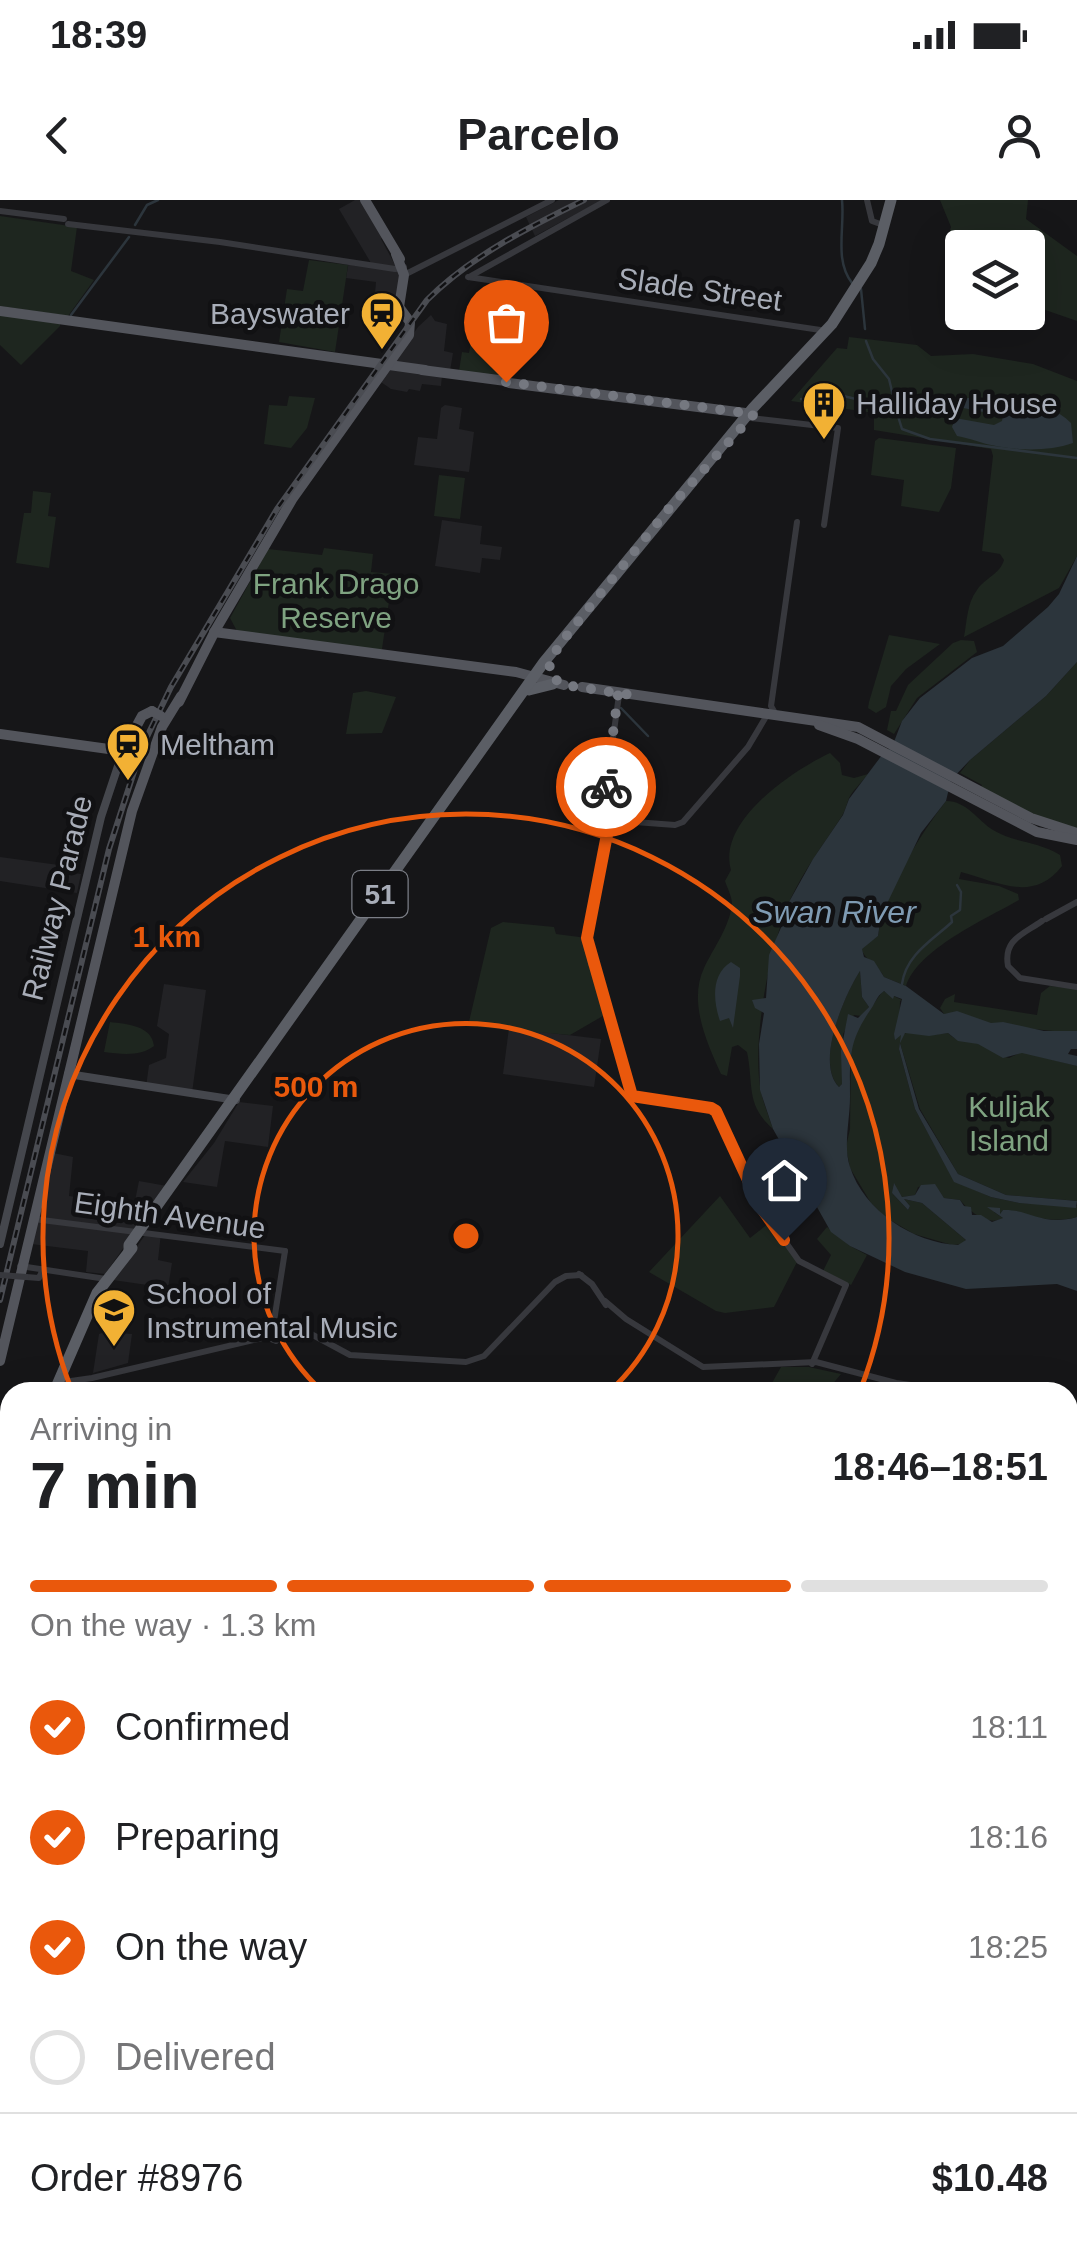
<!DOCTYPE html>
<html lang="en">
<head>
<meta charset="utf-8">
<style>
  :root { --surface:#fff; --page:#f6f6f6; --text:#202124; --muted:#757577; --line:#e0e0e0; --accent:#ea580c }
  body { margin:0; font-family:Helvetica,sans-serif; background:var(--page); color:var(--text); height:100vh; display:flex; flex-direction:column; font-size:38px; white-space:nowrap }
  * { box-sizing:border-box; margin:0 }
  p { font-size:32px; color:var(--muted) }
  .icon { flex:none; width:55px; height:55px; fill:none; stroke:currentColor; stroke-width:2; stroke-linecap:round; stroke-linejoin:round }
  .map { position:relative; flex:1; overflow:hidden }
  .side { position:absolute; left:0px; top:1182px; width:1078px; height:882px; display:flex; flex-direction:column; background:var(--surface); border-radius:30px 30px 0 0; box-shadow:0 10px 40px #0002 }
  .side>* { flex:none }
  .tools { position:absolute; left:945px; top:30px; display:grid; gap:20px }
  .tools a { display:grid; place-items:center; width:100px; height:100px; border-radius:10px; background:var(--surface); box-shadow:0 10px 40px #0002; font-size:50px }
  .pin { position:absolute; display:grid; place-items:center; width:85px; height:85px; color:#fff; margin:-102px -42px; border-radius:50% 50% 50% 0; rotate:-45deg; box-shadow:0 0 10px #0007 }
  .pin .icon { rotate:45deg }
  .courier { position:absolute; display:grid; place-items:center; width:100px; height:100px; margin:-50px; border:8px solid #ea580c; border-radius:50%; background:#fff; color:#222; box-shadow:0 2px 12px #0007 }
  .head em { font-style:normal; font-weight:700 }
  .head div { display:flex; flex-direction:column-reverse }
  .head { display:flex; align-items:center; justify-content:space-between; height:170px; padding:0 30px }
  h1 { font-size:65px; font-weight:700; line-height:75px }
  .bar { display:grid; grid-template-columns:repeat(4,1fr); gap:15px 10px; align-content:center; height:120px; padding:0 30px }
  .bar i { height:12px; border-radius:8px; background:var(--line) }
  .bar .active { background:var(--accent) }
  .bar p { grid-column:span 4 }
  .line { display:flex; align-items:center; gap:25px; padding:0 30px; border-top:2px solid var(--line) }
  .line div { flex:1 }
  ol { padding:0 30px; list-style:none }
  li { display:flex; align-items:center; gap:30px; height:110px }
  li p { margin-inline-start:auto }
  li .icon { padding:10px; border-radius:50%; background:var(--accent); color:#fff; stroke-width:4 }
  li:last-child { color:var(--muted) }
  li i { width:55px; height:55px; border:5px solid var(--line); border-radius:50% }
  .status { display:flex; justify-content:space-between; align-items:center; height:70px; padding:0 50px; background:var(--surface); direction:ltr }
  .status svg { height:28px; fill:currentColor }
  header { display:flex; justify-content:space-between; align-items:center; height:130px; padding:0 30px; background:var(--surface); font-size:45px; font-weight:700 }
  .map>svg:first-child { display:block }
  .built { fill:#222225 }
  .green { fill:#1e261f }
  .water { fill:#2c353c; fill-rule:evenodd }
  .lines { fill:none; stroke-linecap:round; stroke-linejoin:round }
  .stream { stroke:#2c353c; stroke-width:2.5 }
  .tertiary { stroke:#37383d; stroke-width:6 }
  .secondary { stroke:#45474d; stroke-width:8 }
  .primary { stroke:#53555c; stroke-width:10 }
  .trunk { stroke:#5b5e65; stroke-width:11 }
  .motorway { stroke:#63666e; stroke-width:11 }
  .rail-casing { stroke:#4a4c52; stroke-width:6 }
  .rail { stroke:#111113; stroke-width:2.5; stroke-dasharray:8; stroke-linecap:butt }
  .tertiary-bridge { stroke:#37383d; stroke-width:6 }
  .primary-bridge { stroke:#53555c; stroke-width:10 }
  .done { stroke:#757880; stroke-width:10; stroke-dasharray:0 18 }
  .route { stroke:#ea580c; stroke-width:12 }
  .ring { fill:none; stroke:#e8590c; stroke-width:5 }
  .labels { text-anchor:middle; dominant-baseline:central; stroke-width:9; stroke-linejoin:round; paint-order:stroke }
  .shield { fill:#111113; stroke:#7b7e86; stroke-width:2.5 }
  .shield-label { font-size:28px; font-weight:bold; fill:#a8adb8 }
  .street-label { font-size:30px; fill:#a8adb8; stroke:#111113 }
  .poi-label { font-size:30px; fill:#a8adb8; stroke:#111113; text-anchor:start }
  .park-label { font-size:30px; fill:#7fa381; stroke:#111113 }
  .water-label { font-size:32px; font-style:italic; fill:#7f9bb3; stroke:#111113 }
  .centre { fill:#e8590c; stroke:#111113; stroke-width:5 }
  .ring-label { font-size:30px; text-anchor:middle; font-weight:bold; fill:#e8590c; stroke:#111113; stroke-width:9; stroke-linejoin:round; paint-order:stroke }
</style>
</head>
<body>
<div class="status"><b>18:39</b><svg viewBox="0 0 49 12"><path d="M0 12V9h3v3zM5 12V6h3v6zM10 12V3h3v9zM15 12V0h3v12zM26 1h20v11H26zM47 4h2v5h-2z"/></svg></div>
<header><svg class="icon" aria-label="back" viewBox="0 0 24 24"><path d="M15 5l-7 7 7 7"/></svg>Parcelo<svg class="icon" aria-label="person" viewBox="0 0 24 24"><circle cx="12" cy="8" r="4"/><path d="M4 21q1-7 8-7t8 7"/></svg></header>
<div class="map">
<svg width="1077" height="2064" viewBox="0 0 1077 2064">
  <rect width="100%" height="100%" fill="#161618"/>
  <g class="built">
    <path d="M355,0H364L385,35L381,39L400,74L396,98L375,94L376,82L346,78L349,61L371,63L339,9Z"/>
    <path d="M559,0H602L535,36L526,17Z"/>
    <path d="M431,115L435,121L447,124L444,151L453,153L450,171L442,175L441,186L422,184L420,191L409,189L407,192L391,189L381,182L418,127Z"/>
    <path d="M445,205L462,208L459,229L474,232L469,272L414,265L418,237L437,239L441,208Z"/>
    <path d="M442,320L482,326L480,344L502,347L500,360L482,358L480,373L435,366Z"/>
    <path d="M0,657L66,666V672L81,674L77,693L0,681Z"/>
    <path d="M164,784L206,790L192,893L146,887L149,865L166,858L169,834L157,826Z"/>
    <path d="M509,828L601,839L594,887L503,874Z"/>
    <path d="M239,902L273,906L268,947L225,941L217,987L183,982L214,943Z"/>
    <path d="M53,953L73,957L69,996L134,1006L139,981L167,986L105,1074L86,1072L88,1051L31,1044Z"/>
    <path d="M148,1031L161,1033L158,1060L172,1063L168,1088L113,1080Z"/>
    <path d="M105,1132L132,1134L128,1163L93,1173L99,1134Z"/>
  </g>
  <g class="green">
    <path d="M940,0H1028L1026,19L1077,56V121L1028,104V48H962V59L948,37L951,27Z"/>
    <path d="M0,16L77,27L71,71L94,80L68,116L0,106Z"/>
    <path d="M309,60L348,65L335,152L279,142L287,89L303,91Z"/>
    <path d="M0,115L60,124V126L21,165L0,145Z"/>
    <path d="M473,131L511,137L504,177L459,171L462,152L469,153Z"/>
    <path d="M849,137L917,145L931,156L973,154L1033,164L1077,181V356L1059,388L964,437C967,421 967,403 977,390C985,378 1000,374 1004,360L1000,354L982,351L993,256L991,249L874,230V213L791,201L837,148L847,149Z"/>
    <path d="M289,196L315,198L307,228L291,248L264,244L269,205L287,206Z"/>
    <path d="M879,238L956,248L951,288L939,312L901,306L904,280L871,275L875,241Z"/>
    <path d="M439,275L465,278L460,319L434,316Z"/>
    <path d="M33,291L51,293L48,316L56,317L49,368L16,363L24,313H31Z"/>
    <path d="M324,348L373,354L371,372L393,374L382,449L379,451L237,431L230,418L268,349L322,355Z"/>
    <path d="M889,435L940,444L906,469L891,486L886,507L876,513L868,508L869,502Z"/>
    <path d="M961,440L974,441L977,452L917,498L894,534L887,530L891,511H896L908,485L953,443Z"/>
    <path d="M1077,462V633L979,591L982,585L960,573L970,560L1046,496Z"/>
    <path d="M366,491L396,497L382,533L346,534L353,493Z"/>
    <path d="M830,553L840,563L842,575L854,578L868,574C863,581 853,590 849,598C846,606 845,612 840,619C823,645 804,670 791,698C770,745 751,841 761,892C764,905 769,917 773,929C745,904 754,885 747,852L738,845L732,847L727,876L721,874C707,843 688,802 704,768C713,749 730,726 732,704C732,697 727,687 725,681L731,670C717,621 792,571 830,553Z"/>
    <path d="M946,601C967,601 977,620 993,630C1014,643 1037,641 1060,655L1062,666C1033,704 996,681 961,672L959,679L999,686L1018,694L1019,700C986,719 918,749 906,786L884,777C878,765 865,761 861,748L878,736C884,692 919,636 946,601Z"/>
    <path d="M503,722L554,727L556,734L587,738L593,763L589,767L597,776L608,813L570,835L468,826L491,728Z"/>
    <path d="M860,771L862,797L869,807L861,816L854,815L843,834L842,884L839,887C815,862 844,796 860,771Z"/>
    <path d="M1050,786L1077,789V831C1047,833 1019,826 989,823C969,821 966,811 944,814L940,808L945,799L955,794L954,802L1037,815L1041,793Z"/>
    <path d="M883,791L902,800L900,801L899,835L910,832L907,827L903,833L899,832L901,822L907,816L910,821L906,825L908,827L928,824L933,832L930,835L948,833C958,843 966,840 979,844C990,848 998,855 1009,858L1022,852L1077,866V1001L1006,995L958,974L920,909L900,843L899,849L915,909L954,981L991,997L1019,1003L1077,1006V1017C1051,1024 1030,1016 1003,1010L1000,1014L999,1008L994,1012L1003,1018C989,1027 970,1012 960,1000L944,998L935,985L918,987L915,995L902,997L893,984L895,990L892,993L908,1010L910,1006L904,999L922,1003L966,1040L963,1044L952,1045L914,1034L885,1017L871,1003L850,968L846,947L850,929L851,849L859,824Z"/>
    <path d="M110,822C128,824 152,826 154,846C140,857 121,854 104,852Z"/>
    <path d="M720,996L750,1038L769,1023L797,1062L774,1107L725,1113L716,1111L649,1072Z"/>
    <path d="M827,1027L850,1046L867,1055L851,1085L823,1071L831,1055L817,1039Z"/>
    <path d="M781,1167H809L841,1174L826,1192H749L747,1186L772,1183Z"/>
    <path d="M948,2055L939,2064H771L756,2059L754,2056Z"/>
  </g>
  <g class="water">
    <path d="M951,198C987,198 1045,196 1071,223L1073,243C1050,251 1021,251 996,246C983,244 970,238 957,236L952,227L955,218L994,225L1002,221L1003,215L997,210C979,216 968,205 952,208L946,202Z"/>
    <path d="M1077,356V462L1046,496L970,560L951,580L946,601L921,633L881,716L878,736L862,749L864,757L874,761L884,777L906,786L944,814L957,811L991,823L1003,822L1044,831H1077V849H1071L1068,854L1077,856V866L1022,853L1003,858L978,844L958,841L948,833L929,836L905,833L900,843L919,909L958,974L1006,995L1077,1001L1076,1008L1019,1003L991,997L954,982L915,909L899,849L901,835L895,840L894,834L902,799L894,796L893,799L884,791C876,797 876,802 871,809C848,842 850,858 850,897C850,920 843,946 850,967C864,1011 914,1043 958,1045L966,1040L922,1003L904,999L910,1006L908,1010L892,993L894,983L902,997L915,995L921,985L935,984L944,998L960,1000L964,1006L971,1007L972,1015H981L992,1022L1003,1018L987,1007L1000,1008V1014L1003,1010C1030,1009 1042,1027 1077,1017V1091L1057,1084L966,1089L905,1072L850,1046L831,1032L773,929L760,890L759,844L764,813L755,808L752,800L766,798L769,755L787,714L789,702L813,659L843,615L849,599L882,555L892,547L902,521L920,498L972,458L1003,446L1048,407L1059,394ZM860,771L862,797L869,807L858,818L848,814L841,851L842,884L839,887C815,863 844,796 860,771Z"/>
    <path d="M731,762L740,768V776L733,828L729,818L720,821C713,801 711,774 731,762Z"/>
    <path d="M1077,1603V1722L1068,1728V1613Z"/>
    <path d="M322,2055H553L570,2064H331Z"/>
  </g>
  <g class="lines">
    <g class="stream">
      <path d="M842,0C845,28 834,60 852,83"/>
      <path d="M135,25L147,5L158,0"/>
      <path d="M861,89L865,129"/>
      <path d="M71,115L129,37"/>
      <path d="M866,141L873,159L889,179L895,204"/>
      <path d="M801,199L812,200L835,194L860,200L893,197"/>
      <path d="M897,213L902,229L930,239L1077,258"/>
      <path d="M621,508L648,536"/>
      <path d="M902,784C906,754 934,739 952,722L951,716L960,710L961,692L957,685"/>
    </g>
    <g class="tertiary">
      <path d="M867,0L872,21L883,25"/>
      <path d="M0,11L64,19"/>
      <path d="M68,24L220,42L395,69L404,67"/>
      <path d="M404,75L552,0"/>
      <path d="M468,77L827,131"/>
      <path d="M469,77L607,0"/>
      <path d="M751,218L838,228L824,325"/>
      <path d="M775,513L771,506L797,322"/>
      <path d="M608,620L675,625L683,622L748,547L767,515"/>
      <path d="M1046,719L1077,702"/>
      <path d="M1042,721C1024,734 1003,739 1008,766L1020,778L1077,787"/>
      <path d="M591,764L587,733L608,620L603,610L619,495"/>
      <path d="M597,768L631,896L716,911L760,1006L799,1061L846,1085L812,1164"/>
      <path d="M34,1019L285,1051"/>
      <path d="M20,1066L106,1079"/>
      <path d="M579,1074L592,1084L606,1105"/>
      <path d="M26,1077L39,1078L43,1069"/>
      <path d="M605,1101L626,1119L703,1167L816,1162L896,1183L962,1192"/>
      <path d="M274,1133L279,1136L276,1141L271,1139Z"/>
      <path d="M272,1134L285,1051"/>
      <path d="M278,1134H311L350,1155L466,1162L484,1156L555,1082L566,1076L581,1075"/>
      <path d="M57,1183L92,1178L271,1136"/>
      <path d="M1068,1217L1077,1221"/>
      <path d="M1068,1909L1077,1914"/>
      <path d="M1068,1915L1077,1920"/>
    </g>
    <g class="secondary">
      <path d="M68,874L236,900"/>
      <path d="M0,1044L101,617L123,551"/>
    </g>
    <g class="primary">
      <path d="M365,0L400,59"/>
      <path d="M0,111L425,170"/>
      <path d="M422,170L506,181"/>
      <path d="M509,183L753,214"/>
      <path d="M214,432L516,472L564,485"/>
      <path d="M582,487L858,527L1031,618L1077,633"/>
      <path d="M179,502L216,429L293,298L409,135L410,122L399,107L404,75L396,54"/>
      <path d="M819,525L858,539L1037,632L1077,640"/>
      <path d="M0,534L123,551L142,516L152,511"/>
      <path d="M0,1161L132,611L162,527L181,496"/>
    </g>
    <g class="trunk">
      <path d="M529,490L553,484"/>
      <path d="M129,1050V1045L544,462L753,208L832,124L871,63L879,44L891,0"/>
      <path d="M54,1192L97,1093L132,1048"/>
      <path d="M0,1322L10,1295"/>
      <path d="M0,1875L10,1902"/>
      <path d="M1,1896L10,1920"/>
      <path d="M54,2055L60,2064"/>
    </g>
    <g class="motorway">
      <path d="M1068,1814H1077"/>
      <path d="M1068,1823H1077"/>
      <path d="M68,2055L77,2062L89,2063"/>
      <path d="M87,2064L109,2055"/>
      <path d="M121,2064L134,2055"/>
      <path d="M145,2064L155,2055"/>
    </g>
    <g class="rail-casing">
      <g id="rail">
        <path d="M0,1100L109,649L142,547L171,487L277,309L427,100C471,56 529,27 584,0"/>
        <path d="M1068,1893L1077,1898"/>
        <path d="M0,1941L10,1969"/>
        <path d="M0,1966L10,1994"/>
        <path d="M39,2055L42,2064"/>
        <path d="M162,2064L170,2055"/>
      </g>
    </g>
    <use href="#rail" class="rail"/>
    <path class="tertiary-bridge" d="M0,1075L26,1077"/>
    <path class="primary-bridge" d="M152,511L161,516"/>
  </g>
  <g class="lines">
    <path class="done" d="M506,182L754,214L671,306L560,444L550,462L549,475L564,485L631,495H618L606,587"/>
    <path class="route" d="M606,587L603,610L610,619L587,738L632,896L711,908L716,911L760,1006L784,1040"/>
  </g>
  <g class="ring">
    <path d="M323 1192A212 212 0 1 1 609 1192"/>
    <path d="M72 1191A423 423 0 1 1 860 1191"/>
  </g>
  <defs>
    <g id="station-pin" transform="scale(2.25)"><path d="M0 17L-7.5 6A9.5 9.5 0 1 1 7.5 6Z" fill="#f2b134" stroke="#111113"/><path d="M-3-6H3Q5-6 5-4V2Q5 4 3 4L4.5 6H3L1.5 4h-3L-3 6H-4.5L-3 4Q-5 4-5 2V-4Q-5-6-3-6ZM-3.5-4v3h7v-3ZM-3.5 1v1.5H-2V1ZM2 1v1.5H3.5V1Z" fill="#111"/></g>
    <g id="building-pin" transform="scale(2.25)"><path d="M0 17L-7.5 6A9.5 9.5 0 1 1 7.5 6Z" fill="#f2b134" stroke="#111113"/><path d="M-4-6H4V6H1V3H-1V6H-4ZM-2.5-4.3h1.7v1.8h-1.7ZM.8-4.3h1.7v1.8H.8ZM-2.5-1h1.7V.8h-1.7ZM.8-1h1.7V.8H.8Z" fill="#111"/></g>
    <g id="school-pin" transform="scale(2.25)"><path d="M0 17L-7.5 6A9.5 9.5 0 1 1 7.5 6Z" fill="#f2b134" stroke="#111113"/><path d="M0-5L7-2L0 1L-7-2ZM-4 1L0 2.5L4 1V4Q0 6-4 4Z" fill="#111"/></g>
  </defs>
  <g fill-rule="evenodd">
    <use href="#station-pin" x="382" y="113"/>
    <use href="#building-pin" x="824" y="203"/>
    <use href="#station-pin" x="128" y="544"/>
    <use href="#school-pin" x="114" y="1110"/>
  </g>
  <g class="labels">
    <rect class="shield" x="352.5" y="671" width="55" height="46" rx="8"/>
    <g class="shield-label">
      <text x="380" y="694">51</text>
    </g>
    <g class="street-label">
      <text transform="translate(700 89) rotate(8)">Slade Street</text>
      <text transform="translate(57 698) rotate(-76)">Railway Parade</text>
      <text transform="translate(170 1015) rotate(8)">Eighth Avenue</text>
    </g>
    <g class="poi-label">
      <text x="350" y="113" text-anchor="end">Bayswater</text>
      <text x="856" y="203">Halliday House</text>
      <text x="160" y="544">Meltham</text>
      <text x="146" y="1093">School of<tspan x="146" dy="34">Instrumental Music</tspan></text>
    </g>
    <g class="park-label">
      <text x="336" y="383">Frank Drago<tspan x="336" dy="34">Reserve</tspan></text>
      <text x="1009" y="906">Kuljak<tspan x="1009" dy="34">Island</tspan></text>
    </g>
    <g class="water-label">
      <text x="834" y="712">Swan River</text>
    </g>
  </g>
  <circle cx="466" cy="1036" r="15" class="centre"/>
  <g class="ring-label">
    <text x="167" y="747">1 km</text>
    <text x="316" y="897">500 m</text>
  </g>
</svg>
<div class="tools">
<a><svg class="icon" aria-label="layers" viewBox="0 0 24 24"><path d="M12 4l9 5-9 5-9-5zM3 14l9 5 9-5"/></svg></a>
</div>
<div class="pin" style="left:506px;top:182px;background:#ea580c"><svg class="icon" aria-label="bag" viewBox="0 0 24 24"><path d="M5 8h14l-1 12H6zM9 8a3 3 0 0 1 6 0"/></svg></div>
<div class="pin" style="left:784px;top:1040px;background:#1f2937"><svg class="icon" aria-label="home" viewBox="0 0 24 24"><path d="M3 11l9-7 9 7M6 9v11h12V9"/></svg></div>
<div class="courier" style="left:606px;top:587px"><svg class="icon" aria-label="bike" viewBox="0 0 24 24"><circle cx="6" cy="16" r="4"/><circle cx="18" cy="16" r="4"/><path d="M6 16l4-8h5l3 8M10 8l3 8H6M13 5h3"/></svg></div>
<section class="side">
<div class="head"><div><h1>7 min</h1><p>Arriving in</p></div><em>18:46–18:51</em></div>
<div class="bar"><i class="active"></i><i class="active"></i><i class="active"></i><i></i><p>On the way · 1.3 km</p></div>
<ol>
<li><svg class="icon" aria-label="check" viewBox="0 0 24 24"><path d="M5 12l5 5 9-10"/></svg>Confirmed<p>18:11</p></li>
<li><svg class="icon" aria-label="check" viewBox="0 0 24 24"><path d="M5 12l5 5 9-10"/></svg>Preparing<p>18:16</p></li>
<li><svg class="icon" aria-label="check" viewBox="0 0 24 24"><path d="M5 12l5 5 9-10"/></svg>On the way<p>18:25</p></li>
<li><i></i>Delivered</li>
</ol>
<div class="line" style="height:130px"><div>Order #8976</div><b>$10.48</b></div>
</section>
</div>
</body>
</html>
